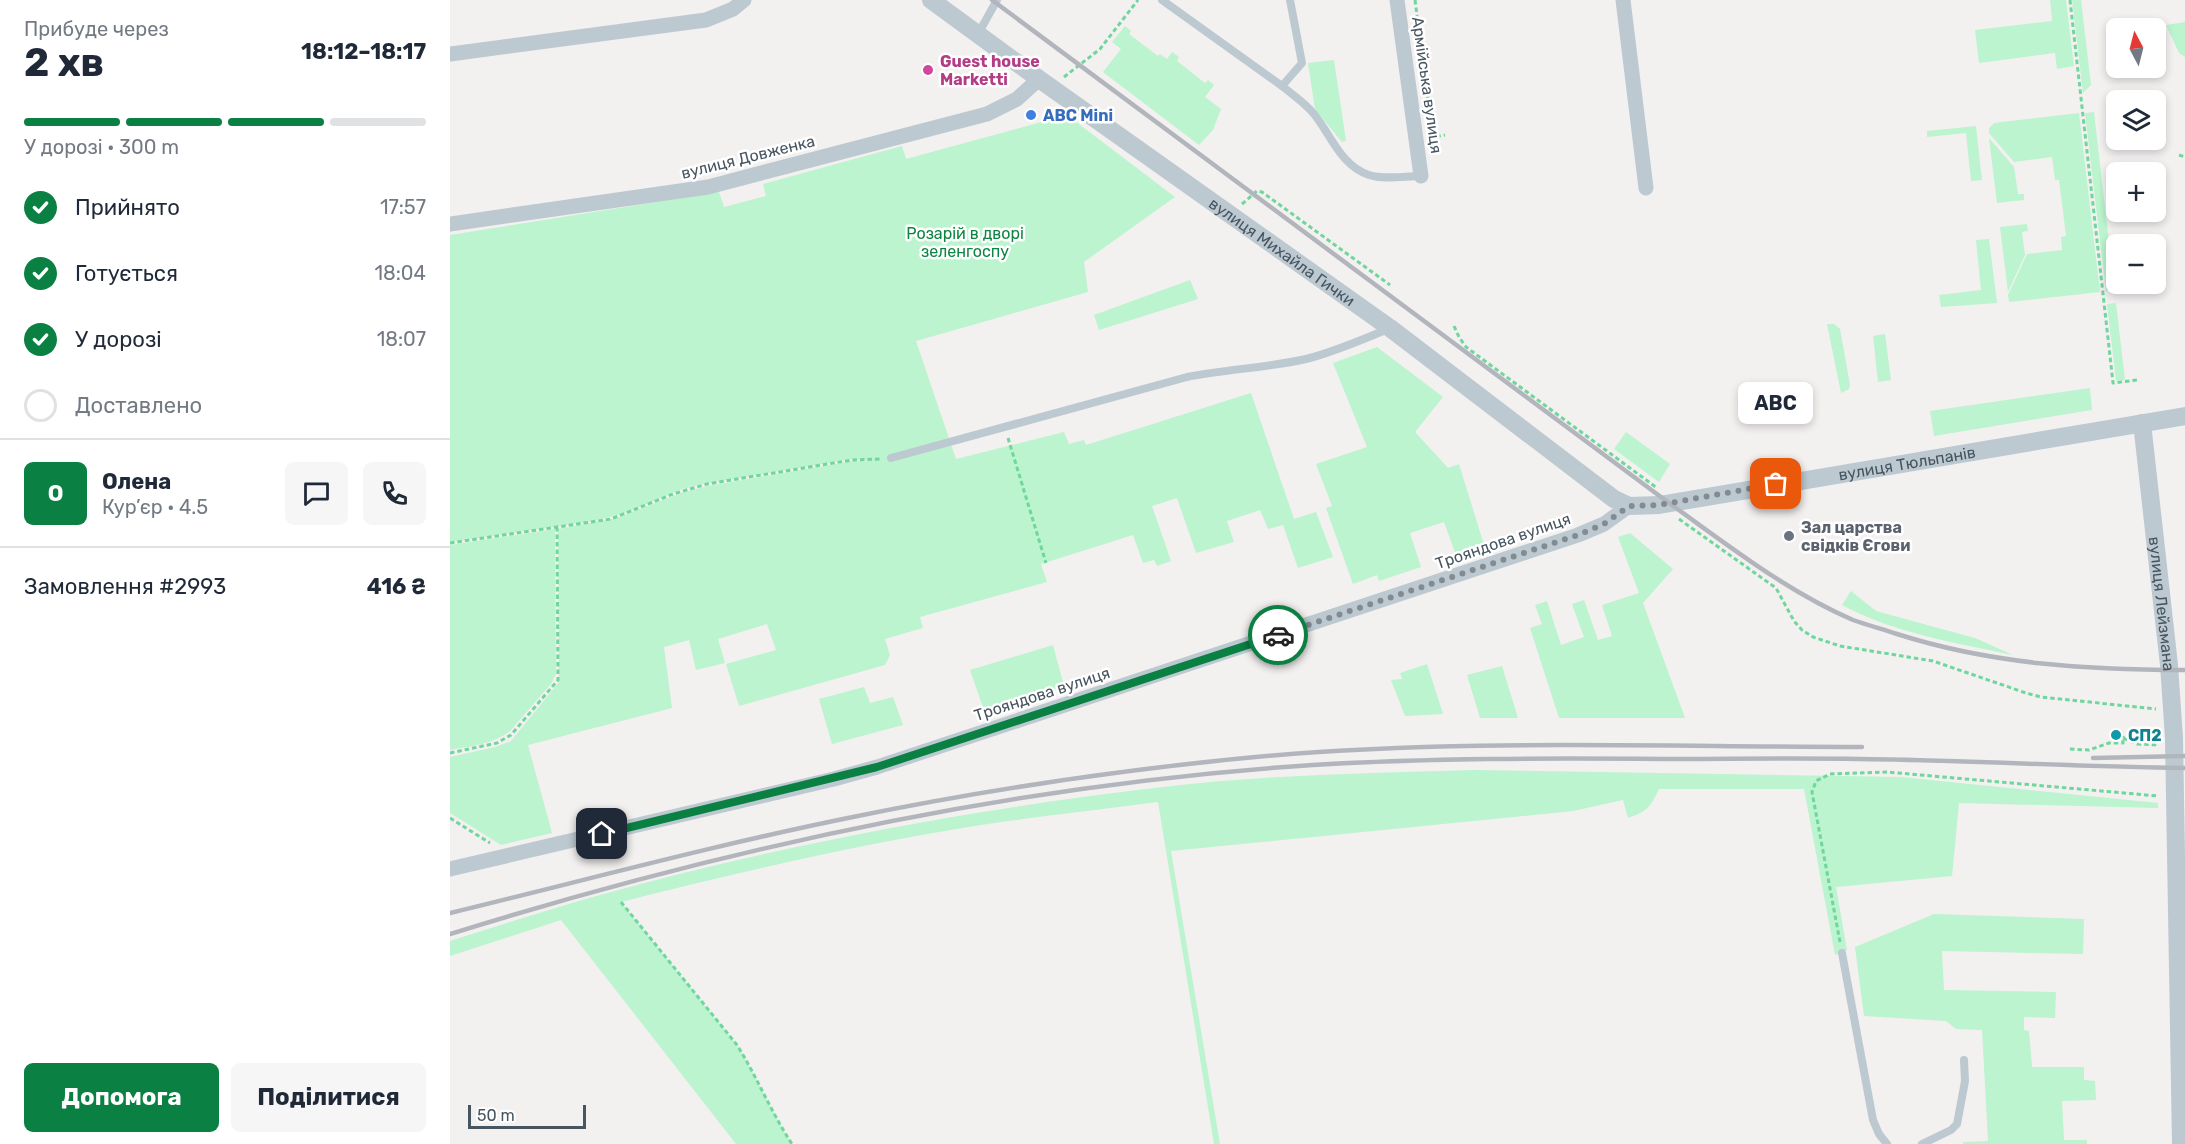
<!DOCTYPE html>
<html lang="uk">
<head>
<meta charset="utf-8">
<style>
  :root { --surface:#fff; --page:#f6f6f7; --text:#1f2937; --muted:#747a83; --line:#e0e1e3; --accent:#0b8043 }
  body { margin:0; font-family:Rubik,sans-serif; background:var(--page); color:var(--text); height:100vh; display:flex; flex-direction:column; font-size:22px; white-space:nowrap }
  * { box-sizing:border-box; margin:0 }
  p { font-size:20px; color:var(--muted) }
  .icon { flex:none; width:33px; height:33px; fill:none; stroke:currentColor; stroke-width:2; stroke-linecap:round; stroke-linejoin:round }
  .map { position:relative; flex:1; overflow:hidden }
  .panel { display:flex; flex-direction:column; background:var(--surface); width:450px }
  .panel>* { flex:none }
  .needle { width:39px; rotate:353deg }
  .tools { position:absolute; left:1656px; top:18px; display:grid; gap:12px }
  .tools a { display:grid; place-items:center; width:60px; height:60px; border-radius:9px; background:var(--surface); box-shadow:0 3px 9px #0003; font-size:30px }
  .scale { position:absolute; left:18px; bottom:15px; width:118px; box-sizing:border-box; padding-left:6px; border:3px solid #465560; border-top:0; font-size:16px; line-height:21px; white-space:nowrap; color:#465560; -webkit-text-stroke:4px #fff; paint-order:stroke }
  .pin { position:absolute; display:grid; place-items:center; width:51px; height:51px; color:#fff; margin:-26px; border-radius:12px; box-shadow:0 3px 9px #0006 }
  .courier { position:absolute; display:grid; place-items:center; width:60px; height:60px; margin:-30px; border:4px solid #0b8043; border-radius:50%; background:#fff; color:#222; box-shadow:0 2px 8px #0007 }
  .bubble { position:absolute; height:42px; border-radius:9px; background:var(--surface); box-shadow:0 3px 9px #0003; font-size:20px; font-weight:700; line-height:42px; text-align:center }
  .head em { font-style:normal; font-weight:700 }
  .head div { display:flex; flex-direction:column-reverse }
  .head { display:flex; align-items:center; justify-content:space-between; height:102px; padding:0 24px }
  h1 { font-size:39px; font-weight:700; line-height:45px }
  .bar { display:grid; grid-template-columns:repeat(4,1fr); gap:9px 6px; align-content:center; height:72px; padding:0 24px }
  .bar i { height:8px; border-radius:4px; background:var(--line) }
  .bar .selected { background:var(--accent) }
  .bar p { grid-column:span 4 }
  .line { display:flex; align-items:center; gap:15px; padding:0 24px; border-top:2px solid var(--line) }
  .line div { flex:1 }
  .round { display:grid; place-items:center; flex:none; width:63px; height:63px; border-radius:9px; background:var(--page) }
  ol { padding:0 24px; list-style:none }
  li { display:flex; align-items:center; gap:18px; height:66px }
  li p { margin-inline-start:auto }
  li .icon { padding:6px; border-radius:50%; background:var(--accent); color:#fff; stroke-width:4 }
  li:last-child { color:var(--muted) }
  li i { width:33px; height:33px; border:3px solid var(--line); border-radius:50% }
  .primary-button { display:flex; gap:12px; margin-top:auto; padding:12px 24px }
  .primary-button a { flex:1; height:69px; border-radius:9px; background:var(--accent); color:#fff; font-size:24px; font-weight:700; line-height:69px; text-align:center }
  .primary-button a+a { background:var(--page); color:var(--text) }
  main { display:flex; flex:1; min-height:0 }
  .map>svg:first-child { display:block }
  .green { fill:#bbf4ce }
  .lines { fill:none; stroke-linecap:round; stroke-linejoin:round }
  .path { stroke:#6fd69d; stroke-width:3; stroke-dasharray:4.5 3; stroke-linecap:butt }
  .service { stroke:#bdc9d1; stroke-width:8 }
  .minor { stroke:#bdc9d1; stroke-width:15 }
  .tertiary { stroke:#bdc9d1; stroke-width:18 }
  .rail { stroke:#b2b6bc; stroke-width:4.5 }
  .done { stroke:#838b92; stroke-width:6; stroke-dasharray:0 10.8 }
  .route { stroke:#0b8043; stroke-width:8 }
  .hotel-dot { fill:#d1479c; stroke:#fff; stroke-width:2 }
  .shop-dot { fill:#3f7fe0; stroke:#fff; stroke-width:2 }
  .worship-dot { fill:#6b7280; stroke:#fff; stroke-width:2 }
  .culture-dot { fill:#0f9aa8; stroke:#fff; stroke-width:2 }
  .labels { text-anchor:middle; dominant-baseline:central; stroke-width:5; stroke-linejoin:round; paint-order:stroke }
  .hotel-label { font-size:16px; font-weight:bold; fill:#b23c85; stroke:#fff; text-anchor:start }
  .street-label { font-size:16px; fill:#465560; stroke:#fff }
  .shop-label { font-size:16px; font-weight:bold; fill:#366cbe; stroke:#fff; text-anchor:start }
  .park-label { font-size:16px; fill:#0d8542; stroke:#fff }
  .worship-label { font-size:16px; font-weight:bold; fill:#5b616d; stroke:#fff; text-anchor:start }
  .culture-label { font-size:16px; font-weight:bold; fill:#0d838f; stroke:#fff; text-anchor:start }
</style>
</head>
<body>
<main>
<section class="panel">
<div class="head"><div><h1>2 хв</h1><p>Прибуде через</p></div><em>18:12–18:17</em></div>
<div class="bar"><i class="selected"></i><i class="selected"></i><i class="selected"></i><i></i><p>У дорозі · 300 m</p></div>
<ol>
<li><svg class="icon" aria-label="check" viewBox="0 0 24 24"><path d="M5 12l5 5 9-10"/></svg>Прийнято<p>17:57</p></li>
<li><svg class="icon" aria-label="check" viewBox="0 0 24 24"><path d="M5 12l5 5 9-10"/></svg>Готується<p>18:04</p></li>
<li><svg class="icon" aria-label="check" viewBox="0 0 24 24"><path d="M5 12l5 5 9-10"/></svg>У дорозі<p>18:07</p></li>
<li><i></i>Доставлено</li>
</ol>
<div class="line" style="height:108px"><b class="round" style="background:var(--accent);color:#fff">О</b><div><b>Олена</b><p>Кур’єр · 4.5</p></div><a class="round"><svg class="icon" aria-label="chat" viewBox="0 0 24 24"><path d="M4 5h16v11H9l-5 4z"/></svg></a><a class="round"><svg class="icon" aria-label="phone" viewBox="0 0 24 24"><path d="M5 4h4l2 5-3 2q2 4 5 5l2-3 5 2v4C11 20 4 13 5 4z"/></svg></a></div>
<div class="line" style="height:78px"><div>Замовлення #2993</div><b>416 ₴</b></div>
<div class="primary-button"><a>Допомога</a><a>Поділитися</a></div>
</section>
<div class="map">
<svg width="1735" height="1144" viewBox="0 0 1735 1144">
  <rect width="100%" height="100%" fill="#f3f0f0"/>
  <g class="green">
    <path d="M1600,0H1616L1624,66L1607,69L1605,53L1529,63L1525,30L1602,21Z"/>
    <path d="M1622,0H1631L1641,85L1633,93Z"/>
    <path d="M1735,22V57L1729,53L1716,25Z"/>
    <path d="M675,26L681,31L679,34L708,56L710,54L717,59L722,52L729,57L727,61L755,83L758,80L764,85L755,97L771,109L763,130L749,145L653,72L671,49L662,42Z"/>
    <path d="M884,60L896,141L892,142L865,109L858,63Z"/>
    <path d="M1644,112L1664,285L1656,292L1635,113Z"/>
    <path d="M1629,113L1650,292L1559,302L1558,295L1577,254L1612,250L1611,237L1616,236L1609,180H1605L1602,157L1564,162L1539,133V128L1544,123Z"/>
    <path d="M617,115L725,197L634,262L638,292L466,341L506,459L614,432L619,444L634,440L636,445L801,393L844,519L866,512L883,557L848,568L833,525L818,529L810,510L777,521L784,542L746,553L727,498L702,506L721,561L707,566L704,560L693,563L683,535L591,564L597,582L470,617L473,628L435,639L440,655L435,665L289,706L276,664L326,650L317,624L268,639L275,663L246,670L239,640L214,647L222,708L78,745L102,833L51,845L0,813V757L45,747L61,741L109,682L108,529L167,518L231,493L258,486L403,461H423L402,459L258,483L232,489L175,513L143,521L0,542V235L269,192L274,207L316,196L313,184L452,146L456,159Z"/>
    <path d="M1526,126L1532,180L1521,181L1516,133L1477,137V131Z"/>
    <path d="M1539,138L1564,167L1568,194H1574V200L1547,203Z"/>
    <path d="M1577,224L1578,231L1572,232L1575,255L1558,292L1550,227Z"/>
    <path d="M1539,239L1547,303L1491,307L1489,295L1531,290L1526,240Z"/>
    <path d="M740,280L748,299L649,330L644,315Z"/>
    <path d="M1666,303L1675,380L1666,381L1657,304Z"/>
    <path d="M1377,324H1384L1390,329L1400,385L1399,389L1391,393Z"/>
    <path d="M1435,334L1441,380L1428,382L1423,336Z"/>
    <path d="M927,347L993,397L965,432L998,468L1009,464L1034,545L1006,555L994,522L960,533L971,567L929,581L927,575L903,584L876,508L882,506L866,464L917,447L883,363Z"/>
    <path d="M1640,388L1642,410L1484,436L1480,411Z"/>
    <path d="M1176,432L1220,464L1209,482L1164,449Z"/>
    <path d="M105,529L106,674L101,684L60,731C43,744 21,746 0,750V545Z"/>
    <path d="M1180,533L1223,569L1193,603L1235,718H1109L1080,628L1092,624L1085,605L1097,601L1111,645L1134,637L1122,604L1134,600L1148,640L1162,636L1152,605L1189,593L1168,537Z"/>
    <path d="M1401,591L1426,611L1525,638L1563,655C1505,643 1444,633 1392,605Z"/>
    <path d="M603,645L614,686L534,710L520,670Z"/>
    <path d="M977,664L993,714L955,716L941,680L952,679L950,673Z"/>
    <path d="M1052,666L1068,718H1030L1017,675Z"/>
    <path d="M414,687L420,703L443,697L453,725L382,744L369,699Z"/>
    <path d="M1023,770L1451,777L1708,803V808L1509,803L1502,876L1386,887L1397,950L1385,955L1354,789H1209C1201,806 1197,812 1178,818L1173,800L1123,811L721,851L770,1144H764L708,802C649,810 590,816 531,825C410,844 290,872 171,902L287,1045C307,1077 321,1112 342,1144H286L111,920L0,956V941C50,925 100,909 150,895C331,845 518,810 704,788C810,775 917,773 1023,770Z"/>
    <path d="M1484,914L1634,919L1633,954L1492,951L1494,990L1606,992L1605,1018L1574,1017V1030L1579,1031L1582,1067H1634V1080L1645,1081L1646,1100L1612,1101L1614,1140H1637V1144H1513V1142L1538,1141L1532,1030L1506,1029L1496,1021L1414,1016L1405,947Z"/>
  </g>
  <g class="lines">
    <g class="path">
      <path d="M965,0L980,114"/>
      <path d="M1620,0L1663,383L1687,380"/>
      <path d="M614,77L650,49L688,0"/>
      <path d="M979,138L995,135"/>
      <path d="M1729,155L1735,157"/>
      <path d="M792,204L807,191L812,192L940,285"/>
      <path d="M1004,326L1009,337L1016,347L1207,488"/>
      <path d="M558,438L596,563"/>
      <path d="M1229,519L1326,588L1344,621L1352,630L1363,637L1390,646L1483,661L1576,693L1591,697L1706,709"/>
      <path d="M0,543L161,519L223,494L257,484L402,460L432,459"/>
      <path d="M1673,738L1687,744L1709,745"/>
      <path d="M1620,749L1639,750L1659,743H1673V736"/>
      <path d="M0,753L47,743L61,735L108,680L107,528"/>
      <path d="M0,818L40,843"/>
      <path d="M171,902L287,1045C307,1077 321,1112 342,1144"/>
      <path d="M1390,942L1362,792L1366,781L1380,774L1437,772L1708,796"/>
    </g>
    <g class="service">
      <path d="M712,0L832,86L852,63L840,0"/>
      <path d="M528,34L547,0"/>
      <path d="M832,86C843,95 855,103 864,114C881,135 891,166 919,175C934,180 955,176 971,176"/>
      <path d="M441,458L737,377C777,369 817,368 856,359C884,352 911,340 938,329"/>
      <path d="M1392,953L1423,1120L1429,1134L1437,1144"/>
      <path d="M1472,1144L1501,1130L1507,1124L1515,1081L1514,1060"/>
    </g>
    <g class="minor">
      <path d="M947,0L971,176"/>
      <path d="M1173,0L1196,188"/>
      <path d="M0,54L256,20L283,9L294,0"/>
      <path d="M0,224L258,187L537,114L567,99L589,79"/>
      <path d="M0,869L384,779L427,767L1128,535L1154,524L1179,506"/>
    </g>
    <g class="tertiary">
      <path id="s1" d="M481,0L589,79L940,328L1164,499L1179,506L1209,505L1735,416"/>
      <path id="s2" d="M1692,423L1719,665L1724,738L1731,1144"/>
    </g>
    <g class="rail">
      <path d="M542,0L1219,503C1278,545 1336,591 1403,620C1417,625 1432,629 1447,634C1541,664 1637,670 1735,670"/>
      <path d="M1643,758L1735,756"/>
      <path d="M0,913C132,881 265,845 398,818C529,791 662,771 795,758C1000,738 1206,747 1412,747"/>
      <path d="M0,934C280,847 569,784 863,765C980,758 1098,758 1215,759C1280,759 1344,758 1409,759C1518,760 1626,767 1735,768"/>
    </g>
  </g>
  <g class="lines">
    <path class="done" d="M828,635L1128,535L1154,524L1179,506L1209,505L1326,484"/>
    <path class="route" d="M152,834L427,767L828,635"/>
  </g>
  <circle class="hotel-dot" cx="478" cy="70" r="6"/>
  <circle class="shop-dot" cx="581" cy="115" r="6"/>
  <circle class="worship-dot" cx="1339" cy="536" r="6"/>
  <circle class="culture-dot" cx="1666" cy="735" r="6"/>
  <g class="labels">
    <g class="hotel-label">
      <text x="490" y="61">Guest house<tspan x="490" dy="18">Marketti</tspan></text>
    </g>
    <g class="street-label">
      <text transform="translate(977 85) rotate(82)">Армійська вулиця</text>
      <text transform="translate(298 157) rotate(-14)">вулиця Довженка</text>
      <text stroke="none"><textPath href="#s1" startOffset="432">вулиця Михайла Гички</textPath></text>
      <text stroke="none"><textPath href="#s1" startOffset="1144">вулиця Тюльпанів</textPath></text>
      <text transform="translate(1053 541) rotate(-19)">Трояндова вулиця</text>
      <text stroke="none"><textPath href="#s2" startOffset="182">вулиця Лейзмана</textPath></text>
      <text transform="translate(592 694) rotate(-18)">Трояндова вулиця</text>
    </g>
    <g class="shop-label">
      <text x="593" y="115">ABC Mini</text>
    </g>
    <g class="park-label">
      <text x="515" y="233">Розарій в дворі<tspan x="515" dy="18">зеленгоспу</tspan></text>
    </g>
    <g class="worship-label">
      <text x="1351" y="527">Зал царства<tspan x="1351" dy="18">свідків Єгови</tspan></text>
    </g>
    <g class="culture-label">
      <text x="1678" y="735">СП2</text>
    </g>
  </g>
</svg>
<div class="tools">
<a><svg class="needle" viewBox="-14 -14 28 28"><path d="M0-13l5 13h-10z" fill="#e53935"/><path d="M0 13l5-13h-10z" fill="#747a83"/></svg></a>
<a><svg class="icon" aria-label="layers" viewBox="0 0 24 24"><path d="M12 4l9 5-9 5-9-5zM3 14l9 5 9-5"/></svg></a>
<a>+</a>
<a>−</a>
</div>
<div class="scale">50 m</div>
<div class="pin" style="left:1326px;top:484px;background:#ea580c"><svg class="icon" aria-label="bag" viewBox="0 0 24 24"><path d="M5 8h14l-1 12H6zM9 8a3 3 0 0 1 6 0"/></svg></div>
<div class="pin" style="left:152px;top:834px;background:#1f2937"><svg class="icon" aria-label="home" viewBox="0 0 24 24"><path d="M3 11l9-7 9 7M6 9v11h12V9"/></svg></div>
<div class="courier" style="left:828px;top:635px"><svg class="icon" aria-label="car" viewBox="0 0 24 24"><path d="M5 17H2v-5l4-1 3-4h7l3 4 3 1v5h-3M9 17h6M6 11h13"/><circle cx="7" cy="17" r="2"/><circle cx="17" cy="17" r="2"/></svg></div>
<div class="bubble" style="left:1288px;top:382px;width:75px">ABC</div>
</div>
</main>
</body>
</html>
